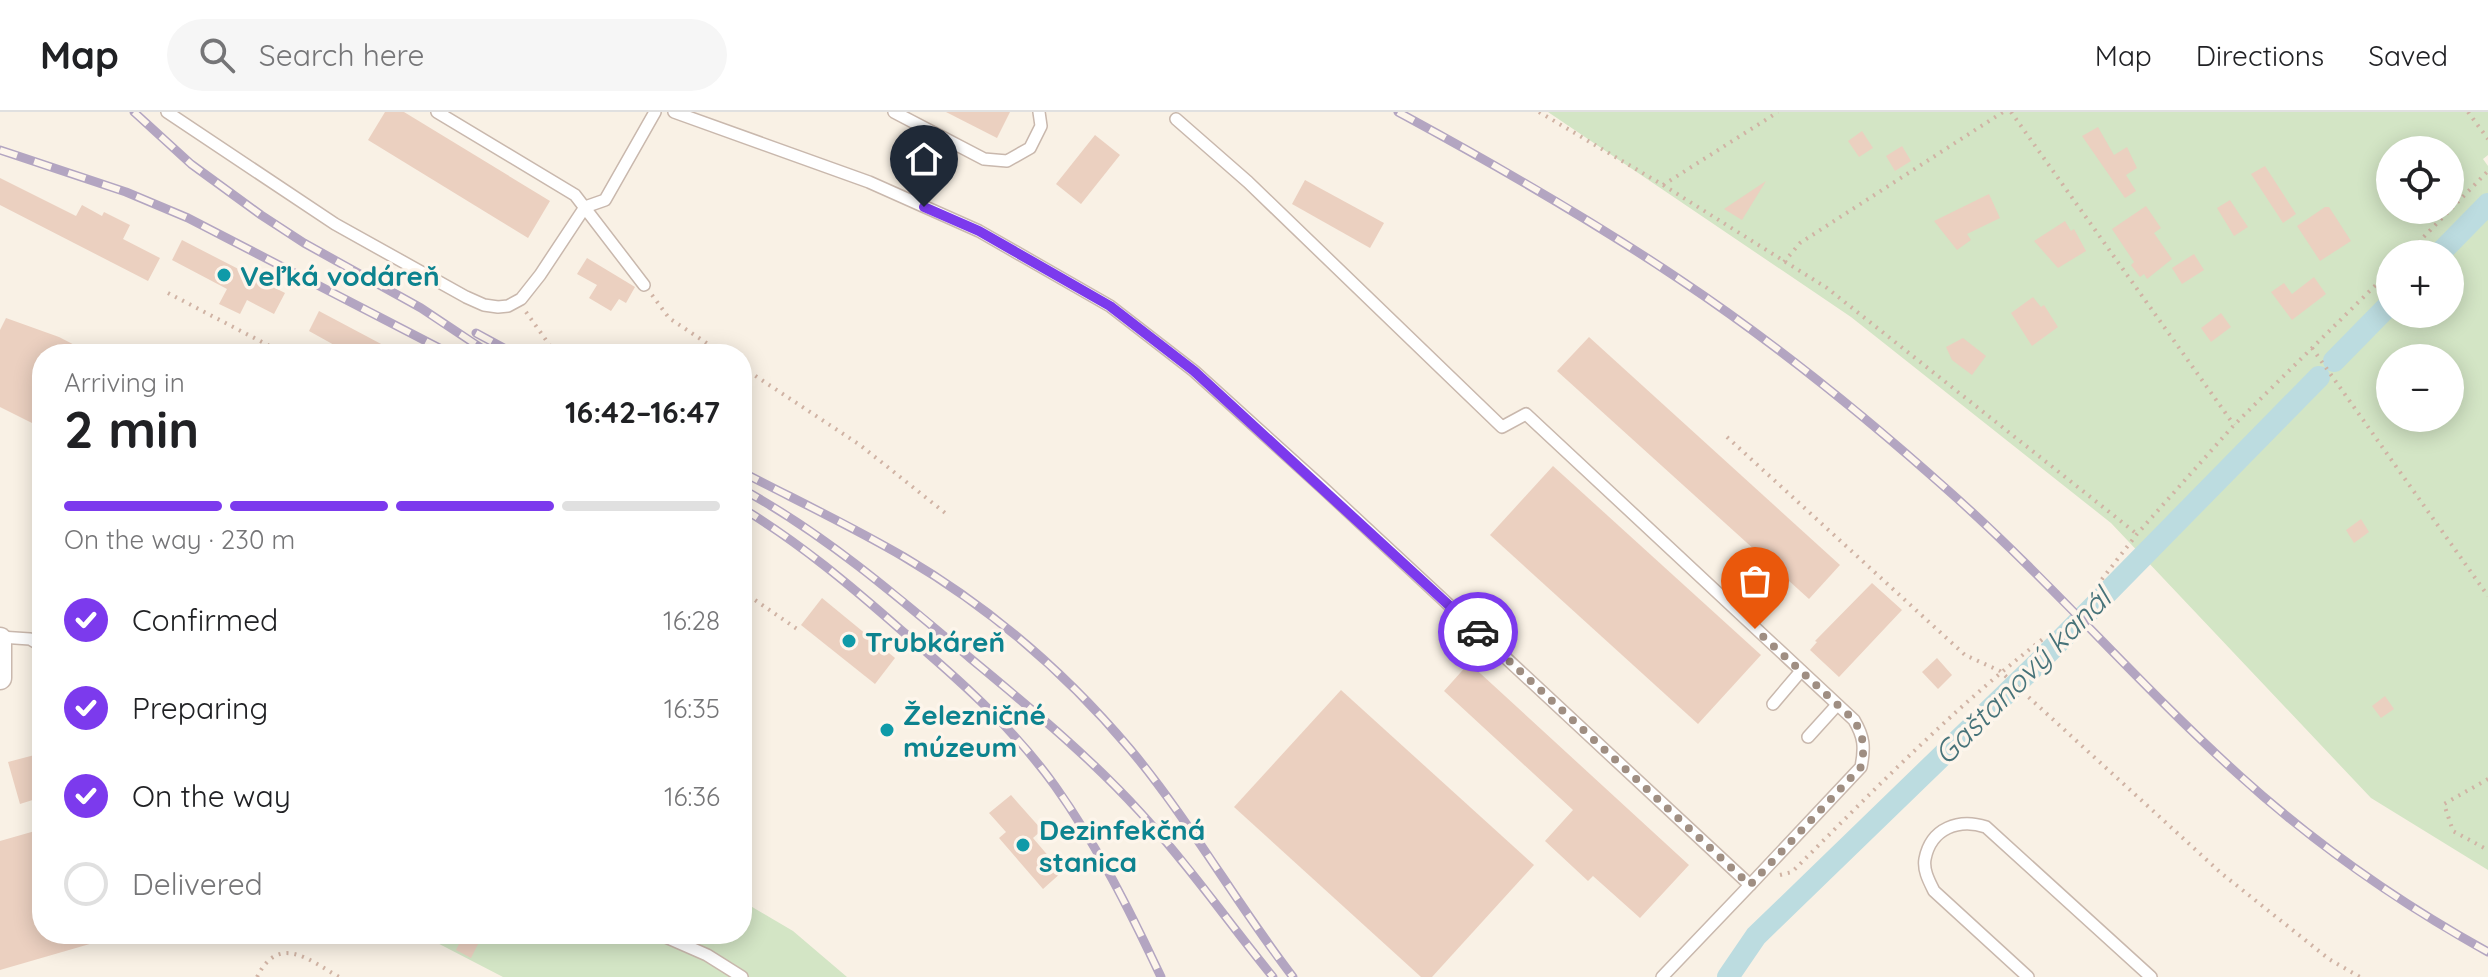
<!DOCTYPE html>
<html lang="en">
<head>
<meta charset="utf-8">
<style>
  :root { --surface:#fff; --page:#f6f6f6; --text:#202124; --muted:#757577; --line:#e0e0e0; --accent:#7c3aed }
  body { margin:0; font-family:Quicksand,sans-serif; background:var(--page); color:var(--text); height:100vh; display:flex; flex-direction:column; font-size:30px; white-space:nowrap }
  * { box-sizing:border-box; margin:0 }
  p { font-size:26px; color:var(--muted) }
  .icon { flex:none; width:44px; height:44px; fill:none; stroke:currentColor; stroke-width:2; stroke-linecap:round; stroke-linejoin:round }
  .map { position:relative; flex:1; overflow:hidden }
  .sheet { position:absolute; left:32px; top:232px; width:720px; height:600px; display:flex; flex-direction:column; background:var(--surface); border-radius:32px; box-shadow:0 4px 20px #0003 }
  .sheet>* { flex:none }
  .buttons { position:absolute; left:2376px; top:24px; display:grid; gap:16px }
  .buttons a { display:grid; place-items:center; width:88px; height:88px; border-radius:50%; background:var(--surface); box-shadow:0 4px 20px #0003; font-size:40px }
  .pin { position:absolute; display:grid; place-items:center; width:68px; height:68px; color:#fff; margin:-82px -34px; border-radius:50% 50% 50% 0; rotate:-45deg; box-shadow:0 0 8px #0007 }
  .pin .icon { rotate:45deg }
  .courier { position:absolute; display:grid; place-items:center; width:80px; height:80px; margin:-40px; border:6px solid #7c3aed; border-radius:50%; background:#fff; color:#222; box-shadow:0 2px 10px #0007 }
  .headline em { font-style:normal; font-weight:700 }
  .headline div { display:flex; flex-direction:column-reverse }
  .headline { display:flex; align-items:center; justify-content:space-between; height:136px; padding:0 32px }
  h1 { font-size:52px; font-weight:700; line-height:60px }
  .bar { display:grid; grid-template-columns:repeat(4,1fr); gap:12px 8px; align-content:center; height:96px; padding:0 32px }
  .bar i { height:10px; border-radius:6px; background:var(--line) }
  .bar .current { background:var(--accent) }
  .bar p { grid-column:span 4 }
  ol { padding:0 32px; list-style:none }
  li { display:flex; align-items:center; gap:24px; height:88px }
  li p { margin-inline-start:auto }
  li .icon { padding:8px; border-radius:50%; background:var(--accent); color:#fff; stroke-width:4 }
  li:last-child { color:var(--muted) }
  li i { width:44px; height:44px; border:4px solid var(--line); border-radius:50% }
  header { display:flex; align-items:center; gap:48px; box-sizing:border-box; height:112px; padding:0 40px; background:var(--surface); border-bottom:2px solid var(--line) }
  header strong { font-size:38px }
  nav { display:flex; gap:44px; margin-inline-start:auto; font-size:28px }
  .search { width:560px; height:72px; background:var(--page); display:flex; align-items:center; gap:20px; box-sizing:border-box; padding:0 28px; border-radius:44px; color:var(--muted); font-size:30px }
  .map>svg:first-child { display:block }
  .green { fill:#d3e5c5; fill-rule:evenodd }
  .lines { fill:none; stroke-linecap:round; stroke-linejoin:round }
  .canal { stroke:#bcdce0; stroke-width:22 }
  .building { fill:#ebd0c0 }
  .service-casing { stroke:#c9b8ad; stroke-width:14 }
  .minor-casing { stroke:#c9b8ad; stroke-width:25 }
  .path { stroke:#d0b3a4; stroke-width:4; stroke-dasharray:2 6; stroke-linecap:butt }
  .service { stroke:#fff; stroke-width:11 }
  .minor { stroke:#fff; stroke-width:22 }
  .rail-casing { stroke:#b3a5c1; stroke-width:9 }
  .rail { stroke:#fdf5eb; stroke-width:6; stroke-dasharray:18; stroke-linecap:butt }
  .done { stroke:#9f8e82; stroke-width:8; stroke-dasharray:0 14.4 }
  .route { stroke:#7c3aed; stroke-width:10 }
  .culture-dot { fill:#0f9aa8; stroke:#fdf5eb; stroke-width:3 }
  .labels { text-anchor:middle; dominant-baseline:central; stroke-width:7; stroke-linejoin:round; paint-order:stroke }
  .culture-label { font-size:28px; font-weight:bold; fill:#0d838f; stroke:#fdf5eb; text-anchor:start }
  .water-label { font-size:30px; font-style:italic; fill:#477379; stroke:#fdf5eb }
</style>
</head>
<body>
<header>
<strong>Map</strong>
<div class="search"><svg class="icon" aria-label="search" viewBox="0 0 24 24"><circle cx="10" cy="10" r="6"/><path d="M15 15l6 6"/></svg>Search here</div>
<nav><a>Map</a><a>Directions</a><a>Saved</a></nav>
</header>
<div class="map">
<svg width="2488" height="865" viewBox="0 0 2488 865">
  <rect width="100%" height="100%" fill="#f9f1e5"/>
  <g class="green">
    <path d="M1548,0H2488V43L2483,47L2488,54V758L2371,686L2111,411L1851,205ZM2390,38H2450V98H2390ZM2390,142H2450V202H2390ZM2390,246H2450V306H2390Z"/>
    <path d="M742,789L793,819L847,865H503L420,822H742Z"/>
  </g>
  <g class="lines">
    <g class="canal">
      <path d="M2439,142L2488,92"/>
      <path d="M2334,249L2390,192"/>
      <path d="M1728,865L1756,824L2042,547L2319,265"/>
    </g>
  </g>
  <g class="building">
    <path d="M385,0H404L550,89L528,126L368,28Z"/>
    <path d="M946,0H1010L997,26Z"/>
    <path d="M2098,15L2114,43L2127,35L2137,56L2126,63L2136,79L2125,86L2082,24Z"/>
    <path d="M1862,19L1873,36L1859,45L1848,29Z"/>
    <path d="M1095,23L1120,43L1081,92L1056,72Z"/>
    <path d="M1902,34L1911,49L1895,59L1886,44Z"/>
    <path d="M2265,54L2296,102L2283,111L2251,62Z"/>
    <path d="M0,66L76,104L82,93L102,104L104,100L130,113L123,127L160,146L148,169L0,93Z"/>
    <path d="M1305,68L1384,111L1370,136L1292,92Z"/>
    <path d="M1766,69L1742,108L1724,97Z"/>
    <path d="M1989,82L2000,106L1967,122L1971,128L1957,138L1934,109Z"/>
    <path d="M2230,88L2248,115L2234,124L2217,96Z"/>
    <path d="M2146,94L2161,116L2154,121L2172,147L2147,167L2144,162L2140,165L2131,153L2134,150L2112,117Z"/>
    <path d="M2325,95H2329L2351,129L2320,149L2297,114Z"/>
    <path d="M2065,109L2071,119L2074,117L2086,139L2058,156L2034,129Z"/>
    <path d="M182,128L285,181L274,202L247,188L240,202L219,192L227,177L172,148Z"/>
    <path d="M2194,142L2204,158L2182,172L2172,156Z"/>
    <path d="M587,146L635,175L626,191L619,187L611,199L589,186L597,173L577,162Z"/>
    <path d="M2314,165L2326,182L2292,208L2271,180L2284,171L2292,182Z"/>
    <path d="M2033,185L2041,195L2044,193L2058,215L2032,234L2011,201Z"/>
    <path d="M319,199L400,242H332L336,234L309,219Z"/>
    <path d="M2221,201L2231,215L2211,230L2201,216Z"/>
    <path d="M6,206L59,225L92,242H42V316L0,295V218Z"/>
    <path d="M1589,225L1840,453L1809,487L1557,259Z"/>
    <path d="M1963,226L1986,244L1972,263L1952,248L1946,235Z"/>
    <path d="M1553,354L1761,543L1698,612L1490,423Z"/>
    <path d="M2361,407L2369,420L2354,431L2346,418Z"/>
    <path d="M1872,471L1902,498L1839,565L1810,538L1817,530L1815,529Z"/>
    <path d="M822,486L895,546L875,572L801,513Z"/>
    <path d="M1937,546L1952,563L1938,577L1922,560Z"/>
    <path d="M1469,551L1689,753L1640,806L1593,764L1588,769L1545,729L1573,698L1444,579Z"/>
    <path d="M1341,578L1534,753L1432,865H1421L1234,695Z"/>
    <path d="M2385,584L2394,597L2381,606L2372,594Z"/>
    <path d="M42,641V685L20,692L8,650Z"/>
    <path d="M1011,683L1042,718L1033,726L1062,760L1043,777L999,726L1006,720L989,701Z"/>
    <path d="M42,717V822H107V827L0,858V729Z"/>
    <path d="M464,822H483L471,846L456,838Z"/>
  </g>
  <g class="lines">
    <g class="service-casing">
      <g id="service">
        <path d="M167,0L335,112L466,185L484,193L498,195L508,194L521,187L540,163L585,95L605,88L655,0"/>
        <path d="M437,0L575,83L644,173"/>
        <path d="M674,0L869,70L979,119L1110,194L1194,259L1321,374L1750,773L1662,865"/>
        <path d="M894,0L984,47L1007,49L1030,36L1041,14L1039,0"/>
        <path d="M1176,7L1248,70L1502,315L1526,302L1854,608C1864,625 1865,635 1861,655L1750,773"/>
        <path d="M0,525L30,527L42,534"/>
        <path d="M1773,592L1801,559"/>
        <path d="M1808,625L1837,593"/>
        <path d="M659,822L707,843L742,865"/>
        <path d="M2028,865L1934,779C1929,769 1923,758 1925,747C1931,716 1959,706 1986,715L2151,865"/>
      </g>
    </g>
    <g class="minor-casing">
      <path id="minor" d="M0,527V566"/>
    </g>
    <g class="path">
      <path d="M1539,0L1663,73L1827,176L2137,422"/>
      <path d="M2011,0L2234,313"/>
      <path d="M2468,0L2488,27"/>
      <path d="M1663,73L1778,0"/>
      <path d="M2407,142L2488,59"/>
      <path d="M1784,150L1800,131L2003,0"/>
      <path d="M168,181L285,242"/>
      <path d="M652,183L669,206L723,242"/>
      <path d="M526,200L556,242"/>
      <path d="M2312,236L2488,484"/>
      <path d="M742,255L860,333L949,404"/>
      <path d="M1727,325L1965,543L2000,559L2221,761L2329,847L2360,865"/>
      <path d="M742,479L797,517"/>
      <path d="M2092,480L2137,422L2234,313L2390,159"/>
      <path d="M2488,667L2444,692L2453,719L2488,738"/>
      <path d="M1780,763L1792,760C1875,677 1958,591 2052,520"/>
      <path d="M257,865C279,821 309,848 339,865"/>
    </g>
    <use href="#service" class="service"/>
    <use href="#minor" class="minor"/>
    <g class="rail-casing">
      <g id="rail">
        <path d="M134,0L191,52L261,103L304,131L421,196L490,242"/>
        <path d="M1398,0C1494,52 1588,106 1679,167C1775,231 1865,304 1951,381C2052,471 2139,573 2239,663C2315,732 2398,790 2488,840"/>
        <path d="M0,38L126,80L188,106L451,242"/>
        <path d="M476,221L515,242"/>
        <path d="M742,360C796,388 851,414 904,445C989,495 1066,561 1130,637C1190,709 1236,791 1293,865"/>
        <path d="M742,377C826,423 897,484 970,546C1029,595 1088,643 1140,700C1188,752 1228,810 1273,865"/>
        <path d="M742,396C800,431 851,474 901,518C957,566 1012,614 1055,674C1097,733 1130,799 1161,865"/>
      </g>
    </g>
    <use href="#rail" class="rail"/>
  </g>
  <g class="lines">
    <path class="done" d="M1478,520L1750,773L1861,655C1865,635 1864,625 1854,608L1755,517"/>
    <path class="route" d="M924,95L979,119L1110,194L1194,259L1478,520"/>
  </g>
  <g class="culture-dot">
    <circle cx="224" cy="163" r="8"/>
    <circle cx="849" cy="529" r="8"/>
    <circle cx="887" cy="618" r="8"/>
    <circle cx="1023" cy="733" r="8"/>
  </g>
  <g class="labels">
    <g class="culture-label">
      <text x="240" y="163">Veľká vodáreň</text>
      <text x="865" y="529">Trubkáreň</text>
      <text x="903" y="602">Železničné<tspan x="903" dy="32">múzeum</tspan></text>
      <text x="1039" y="717">Dezinfekčná<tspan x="1039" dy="32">stanica</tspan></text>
    </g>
    <g class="water-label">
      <text transform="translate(2022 564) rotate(-45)">Gaštanový kanál</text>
    </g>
  </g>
</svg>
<div class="buttons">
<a><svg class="icon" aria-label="locate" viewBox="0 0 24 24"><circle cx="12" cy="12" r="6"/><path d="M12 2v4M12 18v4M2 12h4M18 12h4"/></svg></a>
<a>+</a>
<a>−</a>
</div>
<div class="pin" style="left:1755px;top:517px;background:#ea580c"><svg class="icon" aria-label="bag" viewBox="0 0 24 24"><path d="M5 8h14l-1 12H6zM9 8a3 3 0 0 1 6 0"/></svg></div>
<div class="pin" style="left:924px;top:95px;background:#1f2937"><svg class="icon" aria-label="home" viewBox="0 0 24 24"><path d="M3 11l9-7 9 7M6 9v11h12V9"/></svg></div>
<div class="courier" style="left:1478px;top:520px"><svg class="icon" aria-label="car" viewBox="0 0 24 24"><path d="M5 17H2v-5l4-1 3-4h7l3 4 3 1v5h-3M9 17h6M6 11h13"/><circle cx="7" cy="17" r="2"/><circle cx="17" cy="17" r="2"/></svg></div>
<section class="sheet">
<div class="headline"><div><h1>2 min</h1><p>Arriving in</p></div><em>16:42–16:47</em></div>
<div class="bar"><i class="current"></i><i class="current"></i><i class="current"></i><i></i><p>On the way · 230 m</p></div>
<ol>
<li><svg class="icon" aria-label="check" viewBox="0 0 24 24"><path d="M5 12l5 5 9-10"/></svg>Confirmed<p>16:28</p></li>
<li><svg class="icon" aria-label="check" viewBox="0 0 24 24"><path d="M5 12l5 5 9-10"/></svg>Preparing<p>16:35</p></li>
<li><svg class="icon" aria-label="check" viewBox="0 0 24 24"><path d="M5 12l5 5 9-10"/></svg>On the way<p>16:36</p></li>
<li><i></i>Delivered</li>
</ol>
</section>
</div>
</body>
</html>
